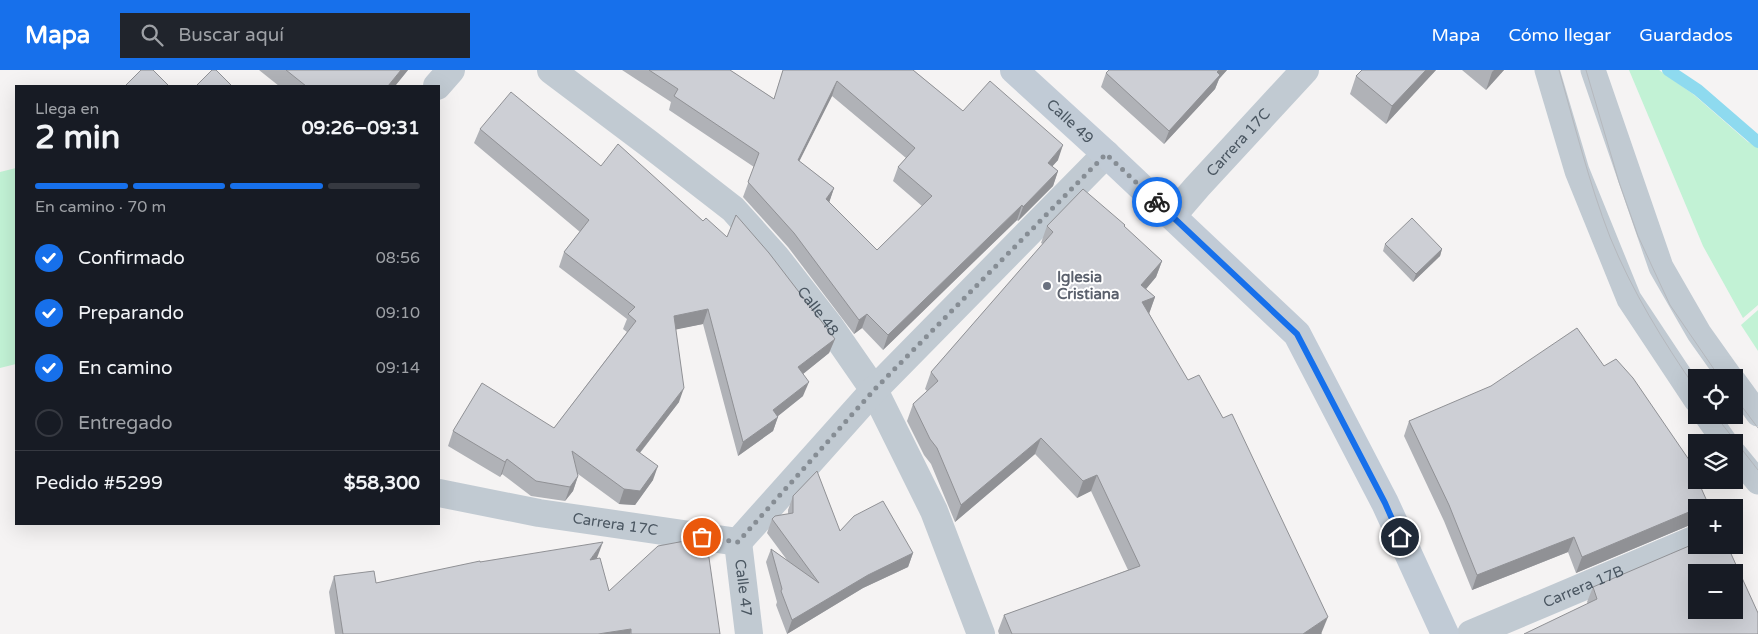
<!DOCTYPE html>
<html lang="es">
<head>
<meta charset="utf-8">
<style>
  :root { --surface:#171b24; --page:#20242c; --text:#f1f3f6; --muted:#9ea1a6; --line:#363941; --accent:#1770eb }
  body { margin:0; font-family:"Varela Round",sans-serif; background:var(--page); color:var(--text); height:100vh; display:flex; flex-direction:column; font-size:19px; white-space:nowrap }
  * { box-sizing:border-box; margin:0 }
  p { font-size:16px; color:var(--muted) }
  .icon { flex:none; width:28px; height:28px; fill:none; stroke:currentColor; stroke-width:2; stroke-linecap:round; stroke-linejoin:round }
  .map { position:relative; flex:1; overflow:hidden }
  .sheet { position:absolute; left:15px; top:15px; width:425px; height:440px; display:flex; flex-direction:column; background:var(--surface); border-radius:0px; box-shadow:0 5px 20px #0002 }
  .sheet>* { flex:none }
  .tools { position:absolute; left:1688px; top:299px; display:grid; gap:10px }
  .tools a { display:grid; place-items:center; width:55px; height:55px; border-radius:0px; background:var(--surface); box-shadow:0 5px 20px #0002; font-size:25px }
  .pin { position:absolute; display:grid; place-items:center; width:42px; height:42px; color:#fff; margin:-21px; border:2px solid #fff; border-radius:50%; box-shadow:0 1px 5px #0007 }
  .courier { position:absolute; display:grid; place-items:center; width:50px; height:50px; margin:-25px; border:4px solid #1770eb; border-radius:50%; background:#fff; color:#222; box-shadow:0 1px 6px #0007 }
  .headline em { font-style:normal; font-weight:800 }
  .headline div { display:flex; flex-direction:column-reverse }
  .headline { display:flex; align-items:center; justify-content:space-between; height:85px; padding:0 20px }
  h1 { font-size:32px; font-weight:800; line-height:38px }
  .bar { display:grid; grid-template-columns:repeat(4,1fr); gap:8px 5px; align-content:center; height:60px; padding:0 20px }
  .bar i { height:6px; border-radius:4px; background:var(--line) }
  .bar .selected { background:var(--accent) }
  .bar p { grid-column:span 4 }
  .line { display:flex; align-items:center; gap:12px; padding:0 20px; border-top:1px solid var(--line) }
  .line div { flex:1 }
  ol { padding:0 20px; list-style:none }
  li { display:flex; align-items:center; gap:15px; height:55px }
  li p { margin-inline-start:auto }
  li .icon { padding:5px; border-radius:50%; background:var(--accent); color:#fff; stroke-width:4 }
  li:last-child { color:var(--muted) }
  li i { width:28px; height:28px; border:2px solid var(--line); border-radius:50% }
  header { display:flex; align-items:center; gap:30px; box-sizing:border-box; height:70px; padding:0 25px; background:var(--accent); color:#fff }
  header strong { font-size:24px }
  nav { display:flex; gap:28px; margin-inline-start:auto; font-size:18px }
  .search { width:350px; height:45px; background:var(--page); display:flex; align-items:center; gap:12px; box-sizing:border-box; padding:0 18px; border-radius:0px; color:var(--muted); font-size:19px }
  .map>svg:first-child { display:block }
  .green { fill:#c2f2d5 }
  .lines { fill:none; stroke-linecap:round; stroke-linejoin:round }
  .stream { stroke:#8edaef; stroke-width:12 }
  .pedestrian { stroke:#c1cad2; stroke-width:25 }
  .minor { stroke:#c1cad2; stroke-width:28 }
  .secondary { stroke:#c1cbd6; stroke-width:28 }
  .tram { stroke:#b5b8bd; stroke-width:1 }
  .wall { fill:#b0b2b7; fill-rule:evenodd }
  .shaded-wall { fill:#909195 }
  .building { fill:#cdcfd5; stroke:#909195; fill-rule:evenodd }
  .done { stroke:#868d94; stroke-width:5; stroke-dasharray:0 9 }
  .route { stroke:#1770eb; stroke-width:6 }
  .worship-dot { fill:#6b7280; stroke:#fff; stroke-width:2 }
  .labels { text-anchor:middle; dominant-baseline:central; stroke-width:4; stroke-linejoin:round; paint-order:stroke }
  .street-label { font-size:15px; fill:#4a5661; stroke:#fff }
  .worship-label { font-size:15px; font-weight:bold; fill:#5b616d; stroke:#fff; text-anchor:start }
</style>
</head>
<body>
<header>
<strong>Mapa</strong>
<div class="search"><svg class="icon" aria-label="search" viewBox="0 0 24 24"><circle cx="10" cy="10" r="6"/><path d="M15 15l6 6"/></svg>Buscar aquí</div>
<nav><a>Mapa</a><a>Cómo llegar</a><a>Guardados</a></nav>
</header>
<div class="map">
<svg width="1758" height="564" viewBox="0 0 1758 564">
  <rect width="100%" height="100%" fill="#f5f3f3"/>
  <g class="green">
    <path d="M1629,0H1659L1693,24L1748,72L1758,76V235L1743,248L1703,176Z"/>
    <path d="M16,98V294L0,298V102Z"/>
    <path d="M1758,240V281L1741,255Z"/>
  </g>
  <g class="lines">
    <path class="stream" d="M1668,0L1698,20L1758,72"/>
    <g class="pedestrian">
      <path d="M1547,0L1577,101L1629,229L1696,330"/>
      <path d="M1593,0L1661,197L1699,263L1731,308"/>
      <path d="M1734,311L1758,344"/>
      <path d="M1706,345L1725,372"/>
      <path d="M1734,383L1758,412"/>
    </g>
    <g class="minor">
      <path id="s1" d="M551,0L648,73L733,139L776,187L829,255L874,320L934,441L981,564"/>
      <path d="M437,16L451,0"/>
      <path id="s2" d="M1172,146L1197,117L1305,0"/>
      <path id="s3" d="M439,423L539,443L738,472L874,320L1106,84"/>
      <path id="s4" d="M738,472L749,564"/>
      <path id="s5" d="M1471,564L1696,469"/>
    </g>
    <path class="secondary" id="s6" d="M1014,0L1106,84L1297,264L1385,433L1445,564"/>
    <g class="tram">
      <path d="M1559,0C1575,56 1589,113 1610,167C1632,221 1663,271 1696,319"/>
      <path d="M1586,0L1619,112L1638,166L1670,235L1720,308"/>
      <path d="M1734,326L1758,358"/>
      <path d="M1715,345L1758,400"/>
    </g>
  </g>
  <g class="wall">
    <path d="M259,0H408L395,16H279Z"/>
    <path d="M622,0H730L774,29L783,0H913L963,41L1058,90L1052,96L1058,101L1053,116L1018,151L1017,150L883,280L862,258L854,264L788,177L743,127L754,97L669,40L671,32ZM832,26L906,88L898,97L893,111L922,136L877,180L829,132L834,118L799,91Z"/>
    <path d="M1109,0H1227L1219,9L1215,19L1164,74L1101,17L1106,3Z"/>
    <path d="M1362,0H1436L1386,54L1350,24L1356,6Z"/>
    <path d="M1462,0H1504L1486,20Z"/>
    <path d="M480,59L601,96L835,269L829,283L803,304V326L778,346L773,361L738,386L703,254L676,259L679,332L640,383L653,410L635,435L619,434L578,404V406L573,421L565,431L531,426L502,404L500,407L448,376L453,361L554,358L627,262L623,259L627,249L559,197L564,182L580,162L474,73Z"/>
    <path d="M1047,156L1124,157L1162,191L1156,207L1146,219L1155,227L1149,243L1322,564H999L998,561L1004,545L1128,500L1091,421L1077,428L1035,384L955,452L931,394L924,385L907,351L913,334L927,321L925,319L931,302L1043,174L1041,173Z"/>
    <path d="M1385,174L1442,179L1440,186L1413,212L1383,181Z"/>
    <path d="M1604,296L1700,414L1696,438L1690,455L1576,503L1568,482L1472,520L1444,451L1404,366L1409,351Z"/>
    <path d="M793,426L840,461L913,483L908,497L863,518L787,564L776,535L777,532L766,492L771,479L787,490L767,463L772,449L788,444V440Z"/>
    <path d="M1727,475L1588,534L1587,532L1593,517Z"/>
    <path d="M597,488L609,521L720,564H335L329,522L334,506L376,513L480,492Z"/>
  </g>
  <g class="shaded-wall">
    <path d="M401,0H408L395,16H388Z"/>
    <path d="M1219,0H1227L1219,9L1215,19L1164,74L1169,61Z"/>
    <path d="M1426,0H1436L1386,54L1392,36Z"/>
    <path d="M1494,0H1504L1486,20L1492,2Z"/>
    <path d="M837,11L832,26L793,104L798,90Z"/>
    <path d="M1063,75L1058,90L1043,107L1048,93Z"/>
    <path d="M1058,101L1053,116L1018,151L1023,137Z"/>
    <path d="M834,118L829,133L826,129Z"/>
    <path d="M1022,135L1017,150L883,280L888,265Z"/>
    <path d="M1442,179L1440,186L1413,212L1416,204Z"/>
    <path d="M1162,191L1156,207L1135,232L1141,215Z"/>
    <path d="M1155,227L1149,244L1142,232Z"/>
    <path d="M708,239L703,254L669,261L674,246Z"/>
    <path d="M867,244L862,258L854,264L859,250Z"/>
    <path d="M835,269L829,283L793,312L798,297Z"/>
    <path d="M809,312L803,326L768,354L773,340Z"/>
    <path d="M684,318L679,332L631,394L636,380Z"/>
    <path d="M778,347L773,361L738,386L743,372Z"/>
    <path d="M1041,368L1035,384L955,452L961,435Z"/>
    <path d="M507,389L502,404L500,407L505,392Z"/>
    <path d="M658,396L653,410L635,435L619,434L624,419Z"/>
    <path d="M1097,405L1091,421L1077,428L1083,411Z"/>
    <path d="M578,406L573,421L565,431L570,417Z"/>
    <path d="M1696,439V454L1690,455L1576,503L1582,487Z"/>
    <path d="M1574,467L1568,482L1472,520L1477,505Z"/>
    <path d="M603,472L597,488L584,506L590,490Z"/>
    <path d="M913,483L908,497L863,518L787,564L792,550L868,505Z"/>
    <path d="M1328,547L1321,564H1303Z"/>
    <path d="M631,559L630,564H598Z"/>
  </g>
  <g class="building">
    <path d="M141,0H153L169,16H125Z"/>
    <path d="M212,0H216L232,16H196Z"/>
    <path d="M286,0H401L388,16H306Z"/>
    <path d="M649,0H730L774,29L783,0H913L963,41L990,11L1063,75L1048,93L1058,101L1023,137L1022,135L888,265L867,244L859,250L794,163L748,112L759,83L674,26L678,19ZM837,11L915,78L898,97L932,126L877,180L826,129L834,118L798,90Z"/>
    <path d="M1109,0H1219L1217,2L1220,5L1169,61L1106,3Z"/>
    <path d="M1362,0H1426L1392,36L1356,6Z"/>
    <path d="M511,22L601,96L618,74L703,151L706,148L727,167L736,145L769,183L835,269L798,297L809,312L773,340L778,347L743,372L708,239L674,246L684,318L636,380L658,396L640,421L624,419L572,381L578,406L570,417L536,411L507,389L505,392L453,361L482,313L554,358L636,251L628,244L635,237L564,182L589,150L480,59Z"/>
    <path d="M1083,119L1125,155L1124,156L1162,191L1141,215L1155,227L1142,232L1188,310L1199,305L1223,348L1232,344L1328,547L1303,564H1012L1004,545L1140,496L1097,405L1083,411L1041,368L961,435L937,378L930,369L913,334L938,311L931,302L1053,162L1047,156Z"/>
    <path d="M1412,148L1442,179L1416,204L1385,174Z"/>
    <path d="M1577,258L1604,296L1616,289L1633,308L1696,400V410H1699L1698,411L1710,438H1696V439L1582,487L1574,467L1477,505L1449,435L1409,351L1491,316Z"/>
    <path d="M817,401L840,461L854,446L883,431L913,483L868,505L792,550L781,521L782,519L771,479L819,513L772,449L775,446L793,443V426Z"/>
    <path d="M706,467L720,564H631V559L598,564H343L334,506L374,501L376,513L480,491V492L603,472L590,490L600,488L609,521L658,476Z"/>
    <path d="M1696,473V475H1727L1758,543V564H1524L1597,529L1593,517ZM1696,502H1734V540H1696Z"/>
  </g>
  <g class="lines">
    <path class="done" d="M702,467L738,472L874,320L1106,84L1157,132"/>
    <path class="route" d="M1157,132L1297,264L1385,433L1400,467"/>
  </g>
  <circle class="worship-dot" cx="1047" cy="216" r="5"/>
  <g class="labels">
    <g class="street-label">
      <text stroke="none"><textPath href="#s6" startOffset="76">Calle 49</textPath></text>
      <text stroke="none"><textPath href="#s2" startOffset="99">Carrera 17C</textPath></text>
      <text stroke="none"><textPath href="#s1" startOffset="362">Calle 48</textPath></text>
      <text stroke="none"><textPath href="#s3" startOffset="179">Carrera 17C</textPath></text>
      <text stroke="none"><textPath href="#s5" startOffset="122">Carrera 17B</textPath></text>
      <text stroke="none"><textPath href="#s4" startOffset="46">Calle 47</textPath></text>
    </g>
    <g class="worship-label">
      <text x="1057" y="207">Iglesia<tspan x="1057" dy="17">Cristiana</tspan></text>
    </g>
  </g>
</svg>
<div class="tools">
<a><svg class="icon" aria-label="locate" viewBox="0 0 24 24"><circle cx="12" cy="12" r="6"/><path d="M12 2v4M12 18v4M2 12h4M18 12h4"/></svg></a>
<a><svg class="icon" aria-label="layers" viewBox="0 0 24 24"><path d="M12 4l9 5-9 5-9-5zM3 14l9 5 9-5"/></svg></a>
<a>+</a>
<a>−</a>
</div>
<div class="pin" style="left:702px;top:467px;background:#ea580c"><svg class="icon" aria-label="bag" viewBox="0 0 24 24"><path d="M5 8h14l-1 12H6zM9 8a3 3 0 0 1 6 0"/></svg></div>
<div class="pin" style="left:1400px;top:467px;background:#1f2937"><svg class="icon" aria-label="home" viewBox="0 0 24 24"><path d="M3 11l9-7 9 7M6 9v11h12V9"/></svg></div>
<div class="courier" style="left:1157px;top:132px"><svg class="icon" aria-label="bike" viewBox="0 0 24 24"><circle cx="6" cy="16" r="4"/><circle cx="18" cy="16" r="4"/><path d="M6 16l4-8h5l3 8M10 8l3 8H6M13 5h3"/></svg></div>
<section class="sheet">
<div class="headline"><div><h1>2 min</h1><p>Llega en</p></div><em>09:26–09:31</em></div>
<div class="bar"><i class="selected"></i><i class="selected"></i><i class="selected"></i><i></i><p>En camino · 70 m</p></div>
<ol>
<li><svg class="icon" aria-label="check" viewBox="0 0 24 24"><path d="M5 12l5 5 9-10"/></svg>Confirmado<p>08:56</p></li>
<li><svg class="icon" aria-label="check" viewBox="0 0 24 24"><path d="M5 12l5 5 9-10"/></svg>Preparando<p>09:10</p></li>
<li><svg class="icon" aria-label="check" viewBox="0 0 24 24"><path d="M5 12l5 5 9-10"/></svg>En camino<p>09:14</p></li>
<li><i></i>Entregado</li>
</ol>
<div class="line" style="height:65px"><div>Pedido #5299</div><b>$58,300</b></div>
</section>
</div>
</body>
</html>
